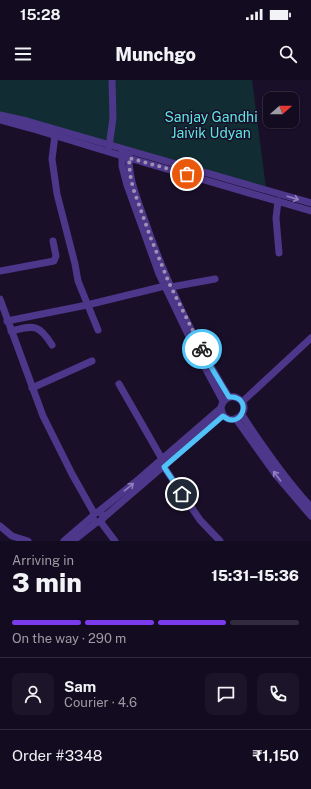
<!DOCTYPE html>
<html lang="en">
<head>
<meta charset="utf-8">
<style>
  :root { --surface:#130b1f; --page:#1c1428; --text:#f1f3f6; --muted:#9d9ba4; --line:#322b3d; --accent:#7c3aed }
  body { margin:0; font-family:"Public Sans",sans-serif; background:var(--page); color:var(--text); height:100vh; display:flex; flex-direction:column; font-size:15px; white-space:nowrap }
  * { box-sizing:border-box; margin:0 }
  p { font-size:13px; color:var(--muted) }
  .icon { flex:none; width:22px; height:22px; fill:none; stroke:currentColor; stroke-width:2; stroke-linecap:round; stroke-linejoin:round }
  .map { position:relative; height:461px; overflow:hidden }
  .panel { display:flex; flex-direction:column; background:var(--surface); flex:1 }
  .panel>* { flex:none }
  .needle { width:26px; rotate:69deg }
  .controls { position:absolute; left:263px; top:12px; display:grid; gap:8px }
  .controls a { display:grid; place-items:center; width:36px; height:36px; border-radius:8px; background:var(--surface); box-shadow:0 1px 3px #0004,0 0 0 1px var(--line); font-size:20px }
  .pin { position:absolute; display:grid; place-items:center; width:34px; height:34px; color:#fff; margin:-17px; border:2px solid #fff; border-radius:50%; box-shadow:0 1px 4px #0007 }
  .courier { position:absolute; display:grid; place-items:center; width:40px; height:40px; margin:-20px; border:3px solid #4fc3f7; border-radius:50%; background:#fff; color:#222; box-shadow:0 1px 5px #0007 }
  .overview em { font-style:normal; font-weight:800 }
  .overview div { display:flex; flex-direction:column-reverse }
  .overview { display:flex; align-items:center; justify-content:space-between; height:68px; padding:0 12px }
  h1 { font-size:26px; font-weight:800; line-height:30px }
  .bar { display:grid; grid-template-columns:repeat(4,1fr); gap:6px 4px; align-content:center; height:48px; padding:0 12px }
  .bar i { height:5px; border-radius:3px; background:var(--line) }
  .bar .current { background:var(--accent) }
  .bar p { grid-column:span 4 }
  .line { display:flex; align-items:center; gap:10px; padding:0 12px; border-top:1px solid var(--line) }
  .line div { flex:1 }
  .round { display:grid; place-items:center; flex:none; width:42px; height:42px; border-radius:8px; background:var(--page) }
  .status { display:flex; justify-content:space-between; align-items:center; height:28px; padding:0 20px; background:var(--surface); direction:ltr }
  .status svg { height:11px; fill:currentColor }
  header { display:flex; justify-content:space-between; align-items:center; height:52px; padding:0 12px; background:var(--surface); font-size:18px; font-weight:800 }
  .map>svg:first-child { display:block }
  .green { fill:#112d33 }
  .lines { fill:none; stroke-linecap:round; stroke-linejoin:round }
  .minor { stroke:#4c378a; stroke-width:7 }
  .oneway { stroke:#907fbf }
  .done { stroke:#9d91b4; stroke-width:4; stroke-dasharray:0 7.2 }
  .route { stroke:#4fc3f7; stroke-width:5 }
  .labels { text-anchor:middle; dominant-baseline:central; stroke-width:3; stroke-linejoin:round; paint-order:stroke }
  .park-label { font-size:14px; fill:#5ce6e0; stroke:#190f29 }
</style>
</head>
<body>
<div class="status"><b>15:28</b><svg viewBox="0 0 49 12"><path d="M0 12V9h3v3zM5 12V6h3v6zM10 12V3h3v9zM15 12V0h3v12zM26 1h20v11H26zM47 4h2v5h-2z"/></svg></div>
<header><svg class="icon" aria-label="menu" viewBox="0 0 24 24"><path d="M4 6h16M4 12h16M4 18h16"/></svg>Munchgo<svg class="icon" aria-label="search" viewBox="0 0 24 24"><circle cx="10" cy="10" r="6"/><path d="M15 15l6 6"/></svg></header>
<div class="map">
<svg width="311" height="461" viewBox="0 0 311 461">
  <rect width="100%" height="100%" fill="#190f29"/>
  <path class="green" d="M0,0H252L266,108L0,35Z"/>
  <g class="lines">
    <g class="minor">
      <path d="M0,35L27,41L311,123"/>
      <path d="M0,40L30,48L122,76L311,131"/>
      <path d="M55,55L52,79L57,114L75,184L78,201L98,250"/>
      <path d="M109,67L113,38L112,0"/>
      <path d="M122,72V86L127,105L159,194L194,267L223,321"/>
      <path d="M129,73C128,98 137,118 145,141C166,202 195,262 229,317"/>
      <path d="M278,121L276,138L279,173"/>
      <path d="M0,191L54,181L56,176L53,161"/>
      <path d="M171,207L215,199"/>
      <path d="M0,219L43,336L72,394L94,433"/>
      <path d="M7,241L87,225L165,206"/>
      <path d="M11,251C34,245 39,244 52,265"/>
      <path d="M119,304L162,379"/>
      <path d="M32,308L92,281"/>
      <path d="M242,322L311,258"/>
      <path d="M242,335C263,367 285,399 311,427"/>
      <path d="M236,339L276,395L311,436"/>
      <path d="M164,387L200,440L220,461"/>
      <circle cx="98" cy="437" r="5"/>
      <path d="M98,432L139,399L221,328C222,320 231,313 239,319C256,331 225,353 221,328"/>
      <path d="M102,439L223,335"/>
      <path d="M100,441L115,461"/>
      <path d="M0,446L12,456L28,461"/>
      <path d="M64,461L93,436"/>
      <path d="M73,461L97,442"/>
    </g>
  </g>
  <defs><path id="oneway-shaft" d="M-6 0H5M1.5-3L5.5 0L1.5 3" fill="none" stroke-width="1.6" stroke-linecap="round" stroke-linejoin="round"/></defs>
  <g class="oneway">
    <use href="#oneway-shaft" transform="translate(293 118) rotate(16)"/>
    <use href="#oneway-shaft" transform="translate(277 396) rotate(-127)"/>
    <use href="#oneway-shaft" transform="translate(129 407) rotate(-39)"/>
  </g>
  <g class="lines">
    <path class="done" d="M187,94L129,78L130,94L133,108L150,156L169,203L202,269"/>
    <path class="route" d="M182,414L164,387L223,336C242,352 254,315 229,317L211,287L202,269"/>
  </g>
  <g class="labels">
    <g class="park-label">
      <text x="211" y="37">Sanjay Gandhi<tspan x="211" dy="16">Jaivik Udyan</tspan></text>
    </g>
  </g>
</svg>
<div class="controls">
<a><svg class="needle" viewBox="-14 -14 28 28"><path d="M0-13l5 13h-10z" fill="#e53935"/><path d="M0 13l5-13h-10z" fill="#9d9ba4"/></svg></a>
</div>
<div class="pin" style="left:187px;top:94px;background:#ea580c"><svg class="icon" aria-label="bag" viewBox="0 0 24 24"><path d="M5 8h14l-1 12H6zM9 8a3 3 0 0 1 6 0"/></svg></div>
<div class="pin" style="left:182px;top:414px;background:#1f2937"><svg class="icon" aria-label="home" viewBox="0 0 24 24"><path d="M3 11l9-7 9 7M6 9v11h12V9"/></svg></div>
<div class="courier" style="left:202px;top:269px"><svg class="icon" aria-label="bike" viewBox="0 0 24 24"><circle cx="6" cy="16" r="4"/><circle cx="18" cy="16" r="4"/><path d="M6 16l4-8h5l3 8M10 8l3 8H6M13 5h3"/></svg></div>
</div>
<section class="panel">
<div class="overview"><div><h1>3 min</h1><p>Arriving in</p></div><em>15:31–15:36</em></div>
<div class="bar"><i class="current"></i><i class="current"></i><i class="current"></i><i></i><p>On the way · 290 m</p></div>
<div class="line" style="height:72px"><a class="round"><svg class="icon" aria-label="person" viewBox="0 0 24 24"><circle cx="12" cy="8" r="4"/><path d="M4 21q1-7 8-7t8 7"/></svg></a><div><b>Sam</b><p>Courier · 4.6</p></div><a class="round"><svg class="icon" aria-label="chat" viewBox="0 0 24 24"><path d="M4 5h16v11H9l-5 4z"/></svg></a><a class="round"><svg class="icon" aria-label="phone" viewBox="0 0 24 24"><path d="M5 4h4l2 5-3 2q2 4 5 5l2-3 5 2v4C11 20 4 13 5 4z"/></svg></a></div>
<div class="line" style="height:52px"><div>Order #3348</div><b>₹1,150</b></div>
</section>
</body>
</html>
